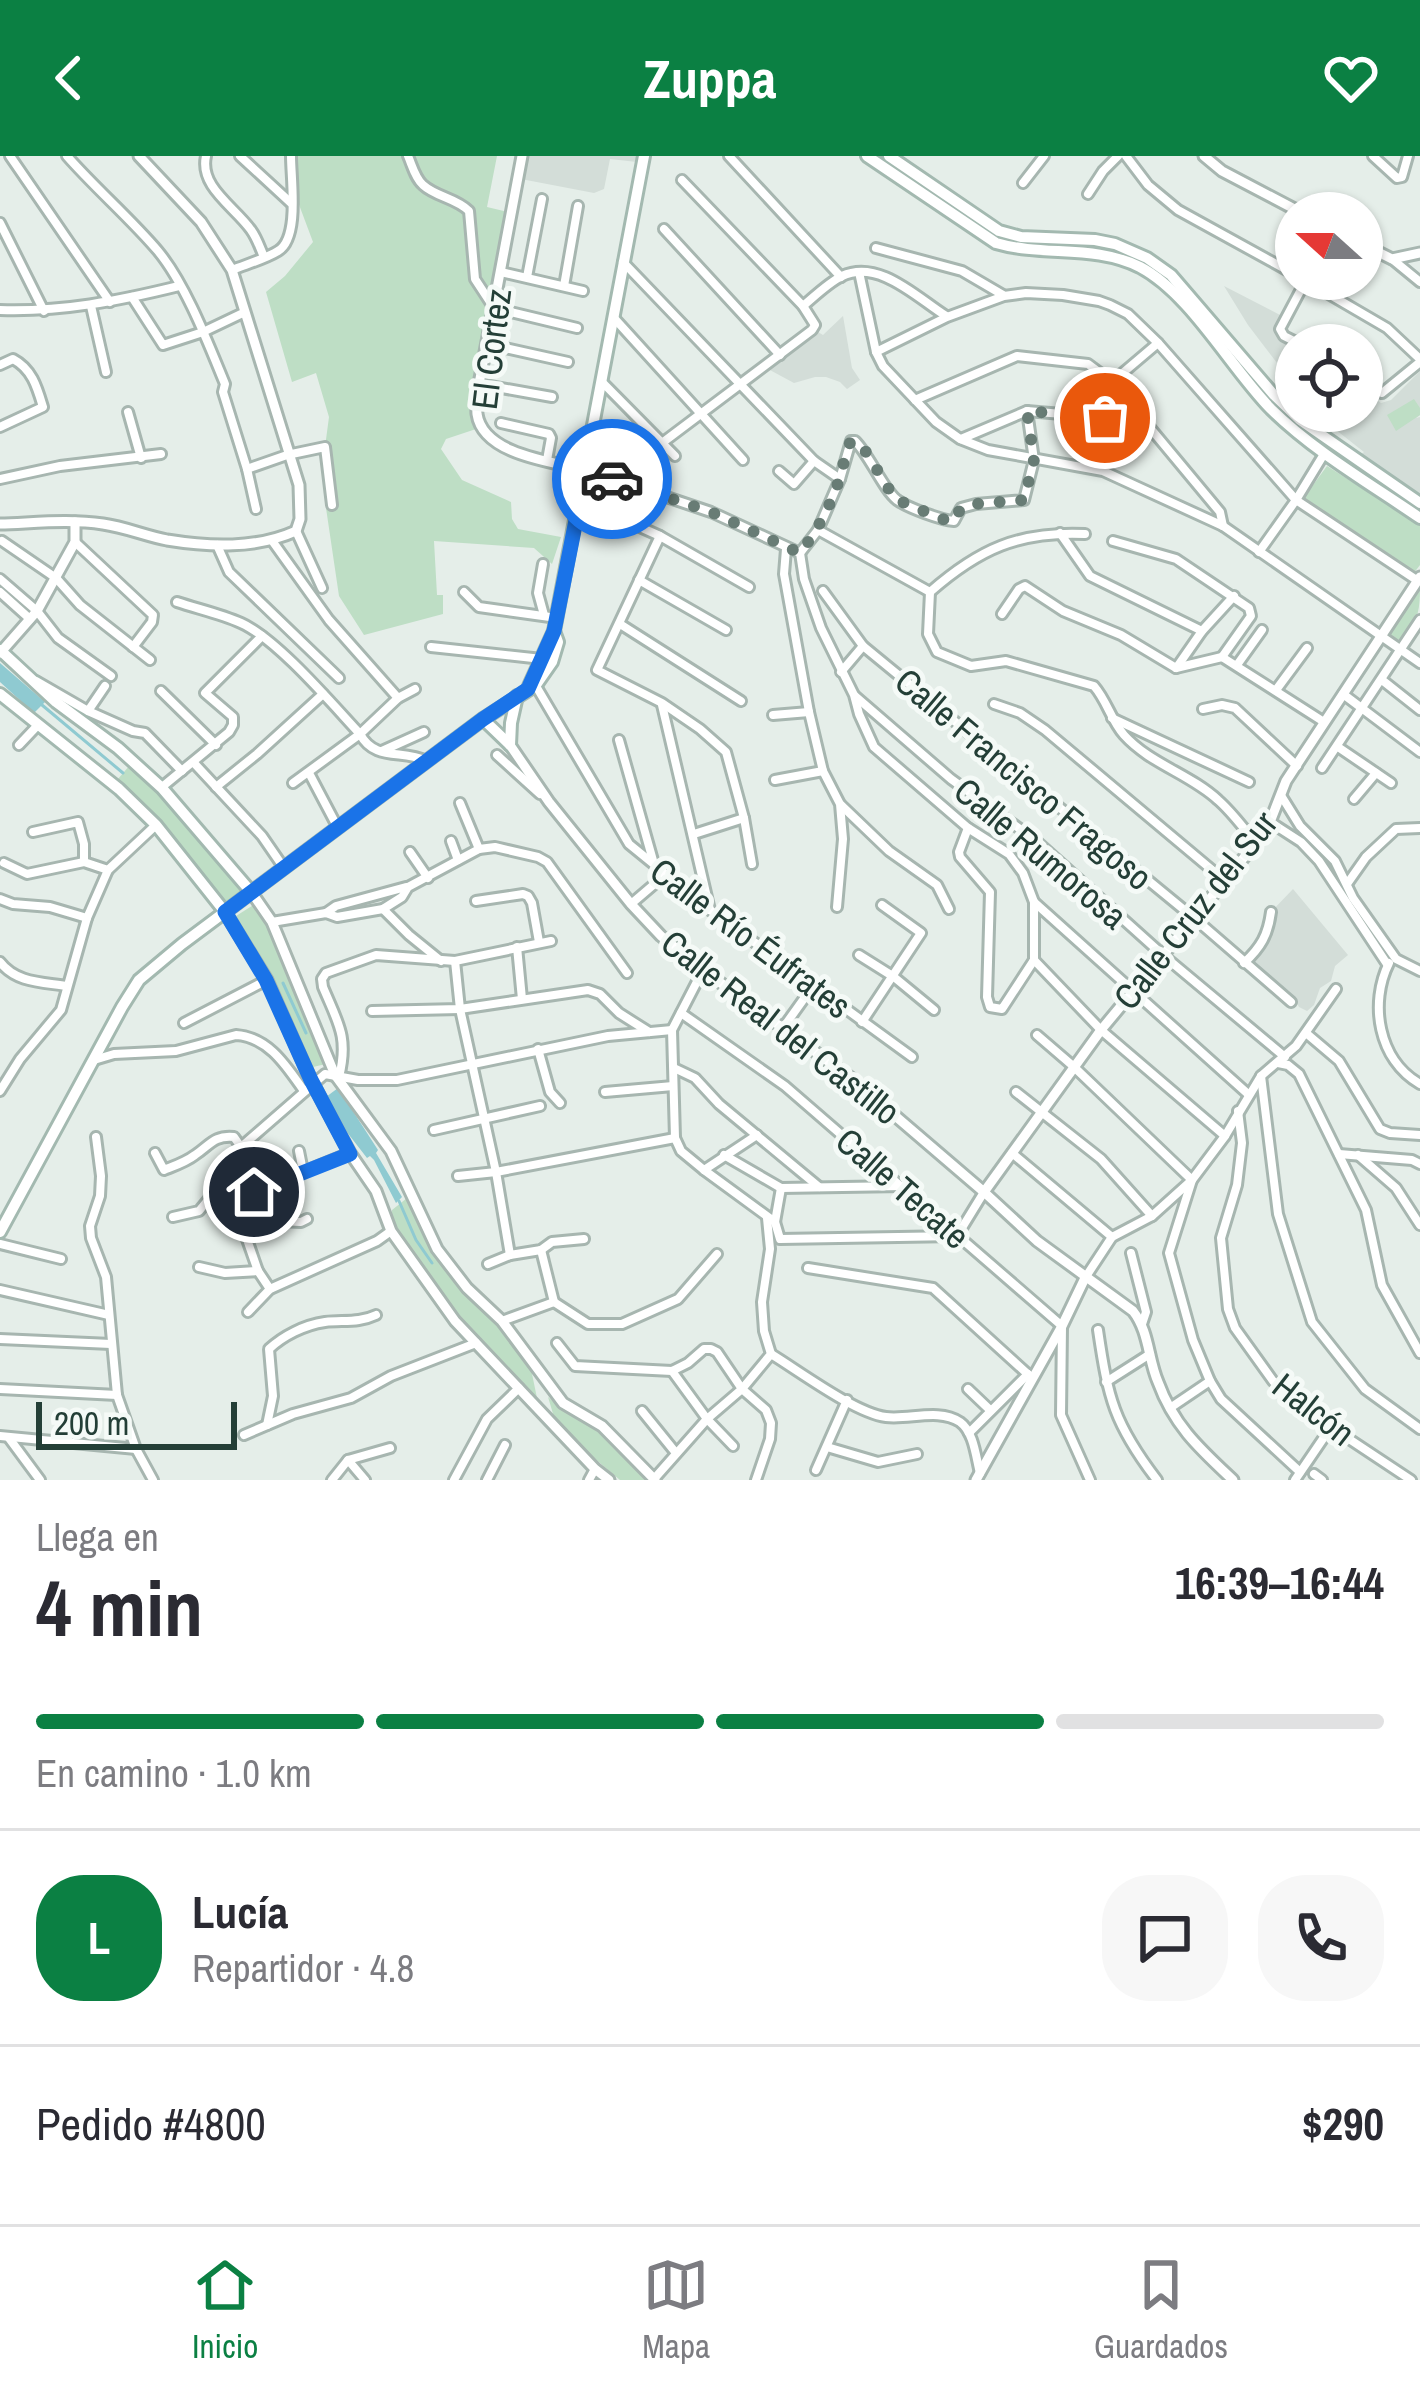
<!DOCTYPE html>
<html lang="es">
<head>
<meta charset="utf-8">
<style>
  :root { --surface:#fff; --page:#f7f7f7; --text:#2b2b33; --muted:#7c7c81; --line:#e1e1e2; --accent:#0b8043 }
  body { margin:0; font-family:"Archivo Narrow",sans-serif; background:var(--page); color:var(--text); height:100vh; display:flex; flex-direction:column; font-size:45px; white-space:nowrap }
  * { box-sizing:border-box; margin:0 }
  p { font-size:39px; color:var(--muted) }
  .icon { flex:none; width:66px; height:66px; fill:none; stroke:currentColor; stroke-width:2; stroke-linecap:round; stroke-linejoin:round }
  .map { position:relative; height:1324px; overflow:hidden }
  .side { display:flex; flex-direction:column; background:var(--surface); flex:1 }
  .side>* { flex:none }
  .needle { width:78px; rotate:291deg }
  .controls { position:absolute; left:1275px; top:36px; display:grid; gap:24px }
  .controls a { display:grid; place-items:center; width:108px; height:108px; border-radius:50%; background:var(--surface); box-shadow:0 3px 9px #0004; font-size:60px }
  .scale { position:absolute; left:36px; bottom:30px; width:201px; box-sizing:border-box; padding-left:12px; border:6px solid #243f37; border-top:0; font-size:33px; line-height:42px; white-space:nowrap; color:#243f37; -webkit-text-stroke:9px #f5faf7; paint-order:stroke }
  .pin { position:absolute; display:grid; place-items:center; width:102px; height:102px; color:#fff; margin:-51px; border:6px solid #fff; border-radius:50%; box-shadow:0 3px 12px #0007 }
  .courier { position:absolute; display:grid; place-items:center; width:120px; height:120px; margin:-60px; border:9px solid #1a73e8; border-radius:50%; background:#fff; color:#222; box-shadow:0 3px 15px #0007 }
  .head em { font-style:normal; font-weight:700 }
  .head div { display:flex; flex-direction:column-reverse }
  .head { display:flex; align-items:center; justify-content:space-between; height:204px; padding:0 36px }
  h1 { font-size:78px; font-weight:700; line-height:90px }
  .bar { display:grid; grid-template-columns:repeat(4,1fr); gap:18px 12px; align-content:center; height:144px; padding:0 36px }
  .bar i { height:15px; border-radius:9px; background:var(--line) }
  .bar .current { background:var(--accent) }
  .bar p { grid-column:span 4 }
  .line { display:flex; align-items:center; gap:30px; padding:0 36px; border-top:3px solid var(--line) }
  .line div { flex:1 }
  .round { display:grid; place-items:center; flex:none; width:126px; height:126px; border-radius:48px; background:var(--page) }
  header { display:flex; justify-content:space-between; align-items:center; height:156px; padding:0 36px; background:var(--accent); color:#fff; font-size:54px; font-weight:700 }
  .menu { display:flex; justify-content:space-around; align-items:center; height:168px; border-top:3px solid var(--line); background:var(--surface); font-size:33px; color:var(--muted) }
  .menu a { display:grid; justify-items:center; gap:6px }
  .menu .current { color:var(--accent) }
  .map>svg:first-child { display:block }
  .built { fill:#d3ddd8 }
  .green { fill:#bedec5 }
  .water { fill:#8fcad1 }
  .lines { fill:none; stroke-linecap:round; stroke-linejoin:round }
  .stream { stroke:#8fcad1; stroke-width:3 }
  .minor-casing { stroke:#a7b6b0; stroke-width:14 }
  .tertiary-casing { stroke:#a7b6b0; stroke-width:15 }
  .secondary-casing { stroke:#a3b9b0; stroke-width:16 }
  .minor { stroke:#fff; stroke-width:8 }
  .tertiary { stroke:#fff; stroke-width:9 }
  .secondary { stroke:#fff; stroke-width:10 }
  .done { stroke:#687c75; stroke-width:12; stroke-dasharray:0 21.6 }
  .route { stroke:#1a73e8; stroke-width:15 }
  .labels { text-anchor:middle; dominant-baseline:central; stroke-width:10; stroke-linejoin:round; paint-order:stroke }
  .street-label { font-size:36px; fill:#243f37; stroke:#f5faf7 }
</style>
</head>
<body>
<header><svg class="icon" aria-label="back" viewBox="0 0 24 24"><path d="M15 5l-7 7 7 7"/></svg>Zuppa<svg class="icon" aria-label="heart" viewBox="0 0 24 24"><path d="M12 20l-8-8c-3-5 5-10 8-4 3-6 11-1 8 4z"/></svg></header>
<div class="map">
<svg width="1420" height="1324" viewBox="0 0 1420 1324">
  <rect width="100%" height="100%" fill="#e5eee9"/>
  <g class="built">
    <path d="M526,0H639L637,6L610,3L604,33L594,37L521,23Z"/>
    <path d="M1224,130L1282,160L1279,173L1296,189V196L1277,207L1248,169Z"/>
    <path d="M843,160L852,212L860,224L847,233L840,226L826,221H815L794,227L768,213L818,176L823,179Z"/>
    <path d="M1420,215V259L1416,262L1420,261V342L1359,300L1364,296L1312,255H1362V234L1381,247L1391,244Z"/>
    <path d="M1293,733L1348,799L1335,810L1331,825L1320,832L1314,849L1307,855L1299,851L1290,837L1247,800L1266,774L1267,760Z"/>
  </g>
  <g class="green">
    <path d="M291,0H497L487,51L512,57L479,228L482,271L446,283L441,293L462,324L511,346L512,363L518,373L561,381L552,408L534,392L434,385L437,439H443V458L364,479L339,440L326,352L332,348L325,291L329,261L316,217L292,226L266,136L285,120L313,86L298,46L291,47Z"/>
    <path d="M1414,243L1420,252V259L1396,275L1387,259Z"/>
    <path d="M1327,310L1420,369V409L1413,418L1302,344Z"/>
    <path d="M1420,433C1420,454 1417,473 1398,484L1389,479Z"/>
    <path d="M130,609L156,633L245,734V738L232,749L225,748L118,623Z"/>
    <path d="M255,748L270,771L326,908L313,911L236,760Z"/>
    <path d="M407,1042L422,1076L444,1112L497,1169L531,1213L537,1242L454,1158L392,1065V1054Z"/>
    <path d="M548,1241C561,1253 576,1259 590,1270C612,1286 631,1305 650,1324H620L587,1296L554,1261Z"/>
  </g>
  <g class="water">
    <path d="M0,507L45,546L34,557L0,526Z"/>
    <path d="M338,932L378,994L376,997L402,1041L396,1047L374,1004L370,1000L367,1002L322,944Z"/>
  </g>
  <g class="lines">
    <g class="stream">
      <path d="M42,549L123,617"/>
      <path d="M283,827L306,877"/>
      <path d="M399,1045L416,1084L432,1107"/>
    </g>
    <g class="minor-casing">
      <g id="minor">
        <path d="M10,0L110,146"/>
        <path d="M67,0C96,33 130,62 158,95C186,129 208,187 225,228L223,236L247,313L256,353"/>
        <path d="M206,0C199,31 235,51 251,74C257,82 260,92 264,101"/>
        <path d="M240,0L291,47"/>
        <path d="M408,0C412,9 415,22 423,29C436,41 456,42 469,55L475,123L494,152L577,172"/>
        <path d="M729,0L841,121"/>
        <path d="M1126,0L1148,29L1178,54L1296,119"/>
        <path d="M1373,0L1397,22L1402,21L1408,0"/>
        <path d="M1023,27L1044,0"/>
        <path d="M1088,38L1103,15L1118,0"/>
        <path d="M0,67L44,155"/>
        <path d="M664,73L780,199"/>
        <path d="M876,92L962,115L1003,139"/>
        <path d="M1392,103L1420,126"/>
        <path d="M623,106L814,305L840,323"/>
        <path d="M232,114C247,108 265,103 278,95C300,82 291,24 291,0"/>
        <path d="M501,116L583,135"/>
        <path d="M859,116L876,196L883,210L936,266L960,283L988,294L1103,315L1223,370L1420,507"/>
        <path d="M527,121L542,43"/>
        <path d="M1303,123L1387,172L1420,203"/>
        <path d="M564,130L578,50"/>
        <path d="M132,141L163,189L203,176L245,156"/>
        <path d="M91,150L106,216"/>
        <path d="M803,150C815,140 828,127 842,120C879,103 916,141 946,160"/>
        <path d="M0,154C62,156 118,145 179,130"/>
        <path d="M614,162L743,304"/>
        <path d="M487,188L568,206"/>
        <path d="M1302,189L1284,180L1280,173L1306,124"/>
        <path d="M876,196L947,161L1004,140L1026,137L1063,139L1099,145L1110,149L1128,158L1158,187L1296,344L1418,425"/>
        <path d="M0,209L13,203C32,213 37,231 43,251L0,271"/>
        <path d="M1112,226L1158,187"/>
        <path d="M1362,226L1382,237L1420,206"/>
        <path d="M603,227L675,300"/>
        <path d="M479,228L552,241"/>
        <path d="M915,244L1017,200L1088,208L1112,226L1220,356L1223,370"/>
        <path d="M128,256L141,302"/>
        <path d="M501,267L549,278L551,282L547,304"/>
        <path d="M961,283L1027,255L1143,265"/>
        <path d="M662,287L812,174L815,169L803,150L682,24"/>
        <path d="M247,313L287,299L325,291L332,349"/>
        <path d="M586,314L711,356L800,397L818,374L840,323L851,285H855C870,300 883,333 897,344C908,352 941,364 954,365L961,352L976,348L1024,344L1034,304L1027,255"/>
        <path d="M779,315L794,328L814,305"/>
        <path d="M0,323L60,310L161,298"/>
        <path d="M580,344L660,380L749,431"/>
        <path d="M818,374L930,436"/>
        <path d="M296,375L322,432"/>
        <path d="M1060,377L1090,420L1202,475"/>
        <path d="M660,380L597,514L662,547L700,573L726,596L744,662L752,708"/>
        <path d="M2,385L56,422L80,449L150,504"/>
        <path d="M1113,385L1176,403L1249,452L1251,460L1222,501"/>
        <path d="M75,386L153,459L152,466L133,491"/>
        <path d="M273,386L329,464L398,542"/>
        <path d="M217,389L229,416L339,522"/>
        <path d="M786,393L784,418L809,556L823,615L840,648L843,683L837,751"/>
        <path d="M1259,396L1296,344L1324,298"/>
        <path d="M800,397L804,423L821,472L854,539L859,558L874,591L968,672L1009,698L1023,717L1034,746L1248,938"/>
        <path d="M543,408L538,437L544,459"/>
        <path d="M0,423L37,455L58,482L111,520"/>
        <path d="M639,424L726,474"/>
        <path d="M823,435L863,490L1194,762L1291,846"/>
        <path d="M0,436L30,463"/>
        <path d="M464,436L479,451L557,462"/>
        <path d="M930,436L928,478L937,496L971,510L1006,505L1094,530C1107,545 1111,564 1124,579C1150,608 1190,618 1218,644C1232,656 1244,673 1256,687"/>
        <path d="M930,436C979,393 1019,375 1085,378"/>
        <path d="M177,446C198,453 221,458 241,467C277,483 332,548 360,578C375,606 403,593 426,605"/>
        <path d="M1002,458L1019,433L1025,430L1063,455L1121,479L1176,512"/>
        <path d="M620,468L741,545"/>
        <path d="M431,491L542,503"/>
        <path d="M1237,509L1262,474"/>
        <path d="M1177,511L1202,475L1234,440"/>
        <path d="M1176,512L1222,501L1324,566"/>
        <path d="M841,516L863,490"/>
        <path d="M1382,524L1420,554"/>
        <path d="M36,525L88,555L133,575L145,577L182,615"/>
        <path d="M533,525L629,688L710,754L912,901"/>
        <path d="M1276,534L1307,492"/>
        <path d="M161,535L216,589"/>
        <path d="M1343,538L1420,596"/>
        <path d="M855,540L951,623L1035,684L1164,800L1285,901"/>
        <path d="M994,548L1020,557L1045,574L1224,724"/>
        <path d="M662,549L710,754"/>
        <path d="M1203,553L1222,549L1235,552L1297,610"/>
        <path d="M88,555L105,530"/>
        <path d="M773,559L809,556"/>
        <path d="M1112,562L1249,626"/>
        <path d="M619,584L654,708"/>
        <path d="M19,589L37,570"/>
        <path d="M1338,591L1391,627"/>
        <path d="M382,595L424,576"/>
        <path d="M497,599L540,638"/>
        <path d="M194,607L262,680L284,712"/>
        <path d="M1322,612L1420,464"/>
        <path d="M309,617L338,672"/>
        <path d="M775,624L823,615"/>
        <path d="M293,627L360,578L398,542L415,533"/>
        <path d="M162,631L229,576L233,569V561L205,537L262,480"/>
        <path d="M216,631L257,598L323,538"/>
        <path d="M1282,641L1300,670L1335,705L1353,742L1396,803L1420,815"/>
        <path d="M1354,643L1376,617"/>
        <path d="M460,647L479,693"/>
        <path d="M841,649L889,695L937,729L949,753"/>
        <path d="M1270,666L1301,686L1319,705L1387,808"/>
        <path d="M968,672L959,696L960,701L990,736L987,841L990,851L1002,853L1034,804V746"/>
        <path d="M33,676L78,666L84,688V706"/>
        <path d="M694,678L744,662"/>
        <path d="M451,685L458,704"/>
        <path d="M410,696L428,722"/>
        <path d="M4,707L27,718L84,706L108,714"/>
        <path d="M1347,728L1366,701L1396,673L1420,672"/>
        <path d="M0,743L13,748L50,751L87,762"/>
        <path d="M476,745L523,738L528,740L532,747L539,786"/>
        <path d="M631,748L665,719"/>
        <path d="M383,753L409,779L441,805"/>
        <path d="M326,757L336,750L406,731"/>
        <path d="M272,766L326,757L337,761L383,753L402,741L408,731L479,693L495,691L538,701L547,706L627,817"/>
        <path d="M517,791L522,843"/>
        <path d="M859,799L894,821L934,854"/>
        <path d="M1034,804L1101,874L1225,980"/>
        <path d="M455,805L460,853L496,1016L510,1099L541,1094L552,1086L584,1083"/>
        <path d="M0,806C16,827 42,826 67,830"/>
        <path d="M1244,807C1261,791 1268,779 1271,756"/>
        <path d="M1389,807C1369,847 1378,904 1420,928"/>
        <path d="M703,814L672,874L675,982L681,995L704,1014L775,1066L780,1083L957,1080L984,1036"/>
        <path d="M372,855L460,853L588,834L600,838L619,857L649,876"/>
        <path d="M681,857L785,930L1062,1170L1061,1259L1090,1324"/>
        <path d="M862,866L921,777L882,749"/>
        <path d="M184,867L267,824"/>
        <path d="M783,872L813,830"/>
        <path d="M1306,877L1339,905L1380,973L1390,977L1420,979"/>
        <path d="M1037,879L1073,910L1192,1024L1169,1097L1193,1184L1210,1225L1221,1243L1300,1316"/>
        <path d="M538,893L550,936L560,947"/>
        <path d="M94,904L114,898L176,895L236,879C269,881 287,911 304,935"/>
        <path d="M1278,907L1288,909L1299,918L1366,1054L1382,1129L1420,1197"/>
        <path d="M674,912L695,922L719,948L819,1031"/>
        <path d="M1261,920L1278,1058L1312,1166L1365,1233L1420,1273"/>
        <path d="M339,921C349,881 338,867 323,831L322,823L326,817L376,799L455,805L551,785"/>
        <path d="M0,935L20,903L61,854L87,762L108,714L156,669"/>
        <path d="M605,936L673,930"/>
        <path d="M1016,936L1101,1003L1152,1060"/>
        <path d="M1238,955L1242,987L1237,1029L1221,1082L1228,1153L1235,1172L1273,1225L1331,1271L1411,1324"/>
        <path d="M434,974L540,950"/>
        <path d="M96,981L101,1020L100,1040L90,1070L91,1082L106,1121L117,1239L136,1293L153,1324"/>
        <path d="M299,995L303,1015"/>
        <path d="M155,997L164,1014C174,1010 186,1006 195,999C210,989 214,979 234,981L241,991"/>
        <path d="M1012,997L1112,1081"/>
        <path d="M1339,998L1412,1004L1420,1008"/>
        <path d="M724,999L781,1032"/>
        <path d="M1358,999L1396,1032L1420,1069"/>
        <path d="M704,1014L757,979"/>
        <path d="M458,1020L496,1016L675,982"/>
        <path d="M781,1032L904,1030"/>
        <path d="M254,1036L350,997"/>
        <path d="M235,1049L258,1115L270,1133"/>
        <path d="M173,1061L199,1055L222,1027L241,991L325,918L358,924H397L608,880L672,874"/>
        <path d="M775,1066L781,1032"/>
        <path d="M242,1069L254,1064L301,1066L307,1063"/>
        <path d="M0,1088L61,1103"/>
        <path d="M541,1094L554,1146"/>
        <path d="M1131,1097L1146,1156L1142,1168"/>
        <path d="M488,1108L510,1099"/>
        <path d="M199,1111L225,1117L258,1115"/>
        <path d="M808,1112L933,1132L1032,1222"/>
        <path d="M1085,1122L1112,1081L1152,1060L1192,1024L1225,980L1261,920L1296,890L1336,833"/>
        <path d="M0,1134L109,1159"/>
        <path d="M554,1146L588,1168H622L678,1143L717,1098"/>
        <path d="M248,1156L270,1133L377,1085L391,1075"/>
        <path d="M502,1165L554,1146"/>
        <path d="M1098,1174C1108,1242 1114,1268 1157,1324"/>
        <path d="M0,1183L111,1188"/>
        <path d="M557,1187L575,1210L672,1215L688,1207L704,1193H711L717,1196L742,1233L766,1254L771,1267L770,1283L756,1324"/>
        <path d="M771,1198C799,1215 855,1257 886,1261C909,1264 939,1252 960,1266C974,1276 976,1302 980,1317"/>
        <path d="M672,1215L707,1263L733,1290"/>
        <path d="M1106,1226L1150,1198"/>
        <path d="M0,1233L117,1239"/>
        <path d="M968,1233L990,1254"/>
        <path d="M1170,1252L1210,1225"/>
        <path d="M642,1255L676,1297"/>
        <path d="M267,1269L273,1240L269,1193C283,1180 304,1169 325,1166C344,1164 359,1167 376,1159"/>
        <path d="M969,1277L1028,1218"/>
        <path d="M244,1279L293,1258L351,1242L391,1220L476,1187"/>
        <path d="M0,1280L136,1293"/>
        <path d="M9,1282L40,1324"/>
        <path d="M827,1291L878,1306L917,1298"/>
        <path d="M348,1304L365,1324"/>
        <path d="M816,1314L847,1244"/>
        <path d="M1314,1318L1322,1324"/>
        <path d="M654,1323L707,1263L742,1233L771,1198L764,1175L762,1146L770,1093L767,1062"/>
        <path d="M332,1324L348,1304L390,1292"/>
        <path d="M454,1324L487,1263L519,1232"/>
        <path d="M487,1324L505,1289"/>
        <path d="M589,1324L595,1313"/>
        <path d="M1295,1324L1331,1271"/>
      </g>
    </g>
    <g class="tertiary-casing">
      <g id="tertiary">
        <path d="M522,0L479,228C479,237 476,249 477,258C483,299 553,306 586,314"/>
        <path d="M1204,0L1222,15L1302,57"/>
        <path d="M1362,88L1392,103L1420,97"/>
        <path d="M0,368C34,367 70,363 103,368C125,371 146,380 167,384C210,391 256,393 296,375L300,363L299,329L232,114L201,66L139,0"/>
        <path d="M0,497L37,455L75,386V366"/>
        <path d="M510,589L549,646L631,748L661,780L703,814L851,922L984,1036L1037,1085L1133,1155C1149,1175 1148,1203 1158,1226C1174,1270 1200,1293 1233,1324"/>
        <path d="M252,737L272,766L335,919L391,995L437,1093L467,1132L502,1165L563,1247L602,1270L655,1324"/>
        <path d="M225,756L267,824L311,924L350,997L376,1035L391,1075L455,1165L595,1313L609,1324"/>
        <path d="M984,1036L1101,874L1256,687L1270,666L1286,625L1420,421"/>
        <path d="M976,1324L1062,1170L1085,1122"/>
      </g>
    </g>
    <g class="secondary-casing">
      <g id="secondary">
        <path d="M867,0L996,87C1044,101 1094,88 1140,111C1191,138 1230,211 1271,253C1315,296 1369,327 1420,362"/>
        <path d="M889,0L999,75L1021,81L1095,84L1115,88L1147,102L1171,119L1274,239L1300,264L1420,347"/>
        <path d="M0,494L56,546L118,592L162,632L252,737"/>
        <path d="M529,530L554,475L644,0"/>
        <path d="M0,538L119,633L156,669L225,756"/>
        <path d="M483,563L510,589"/>
        <path d="M510,589L511,567L517,540"/>
        <path d="M0,1076L122,851L139,824L182,788L483,563L536,529L552,506L558,486L554,475"/>
      </g>
    </g>
    <use href="#minor" class="minor"/>
    <use href="#tertiary" class="tertiary"/>
    <use href="#secondary" class="secondary"/>
  </g>
  <g class="lines">
    <path class="done" d="M612,323L711,356L800,397C817,375 830,351 839,324C844,311 844,297 851,285H855L866,296L895,343L950,366L954,364L961,352L976,348L1024,344L1034,304L1027,255L1105,262"/>
    <path class="route" d="M254,1036L350,998L311,924L266,824L225,756L483,563L528,533L554,475L586,314L612,323"/>
  </g>
  <g class="labels">
    <g class="street-label">
      <text transform="translate(491 193) rotate(-83)">El Cortez</text>
      <text transform="translate(1024 623) rotate(40)">Calle Francisco Fragoso</text>
      <text transform="translate(1041 697) rotate(40)">Calle Rumorosa</text>
      <text transform="translate(1195 754) rotate(-52)">Calle Cruz del Sur</text>
      <text transform="translate(751 782) rotate(37)">Calle Río Éufrates</text>
      <text transform="translate(781 871) rotate(38)">Calle Real del Castillo</text>
      <text transform="translate(903 1032) rotate(41)">Calle Tecate</text>
      <text transform="translate(1314 1253) rotate(38)">Halcón</text>
    </g>
  </g>
</svg>
<div class="controls">
<a><svg class="needle" viewBox="-14 -14 28 28"><path d="M0-13l5 13h-10z" fill="#e53935"/><path d="M0 13l5-13h-10z" fill="#7c7c81"/></svg></a>
<a><svg class="icon" aria-label="locate" viewBox="0 0 24 24"><circle cx="12" cy="12" r="6"/><path d="M12 2v4M12 18v4M2 12h4M18 12h4"/></svg></a>
</div>
<div class="scale">200 m</div>
<div class="pin" style="left:1105px;top:262px;background:#ea580c"><svg class="icon" aria-label="bag" viewBox="0 0 24 24"><path d="M5 8h14l-1 12H6zM9 8a3 3 0 0 1 6 0"/></svg></div>
<div class="pin" style="left:254px;top:1036px;background:#1f2937"><svg class="icon" aria-label="home" viewBox="0 0 24 24"><path d="M3 11l9-7 9 7M6 9v11h12V9"/></svg></div>
<div class="courier" style="left:612px;top:323px"><svg class="icon" aria-label="car" viewBox="0 0 24 24"><path d="M5 17H2v-5l4-1 3-4h7l3 4 3 1v5h-3M9 17h6M6 11h13"/><circle cx="7" cy="17" r="2"/><circle cx="17" cy="17" r="2"/></svg></div>
</div>
<section class="side">
<div class="head"><div><h1>4 min</h1><p>Llega en</p></div><em>16:39–16:44</em></div>
<div class="bar"><i class="current"></i><i class="current"></i><i class="current"></i><i></i><p>En camino · 1.0 km</p></div>
<div class="line" style="height:216px"><b class="round" style="background:var(--accent);color:#fff">L</b><div><b>Lucía</b><p>Repartidor · 4.8</p></div><a class="round"><svg class="icon" aria-label="chat" viewBox="0 0 24 24"><path d="M4 5h16v11H9l-5 4z"/></svg></a><a class="round"><svg class="icon" aria-label="phone" viewBox="0 0 24 24"><path d="M5 4h4l2 5-3 2q2 4 5 5l2-3 5 2v4C11 20 4 13 5 4z"/></svg></a></div>
<div class="line" style="height:156px"><div>Pedido #4800</div><b>$290</b></div>
</section>
<nav class="menu">
<a class="current"><svg class="icon" aria-label="home" viewBox="0 0 24 24"><path d="M3 11l9-7 9 7M6 9v11h12V9"/></svg>Inicio</a>
<a><svg class="icon" aria-label="map" viewBox="0 0 24 24"><path d="M3 6l6-2 6 2 6-2v14l-6 2-6-2-6 2zM9 4v14M15 6v14"/></svg>Mapa</a>
<a><svg class="icon" aria-label="saved" viewBox="0 0 24 24"><path d="M7 4h10v16l-5-4-5 4z"/></svg>Guardados</a>
</nav>
</body>
</html>
